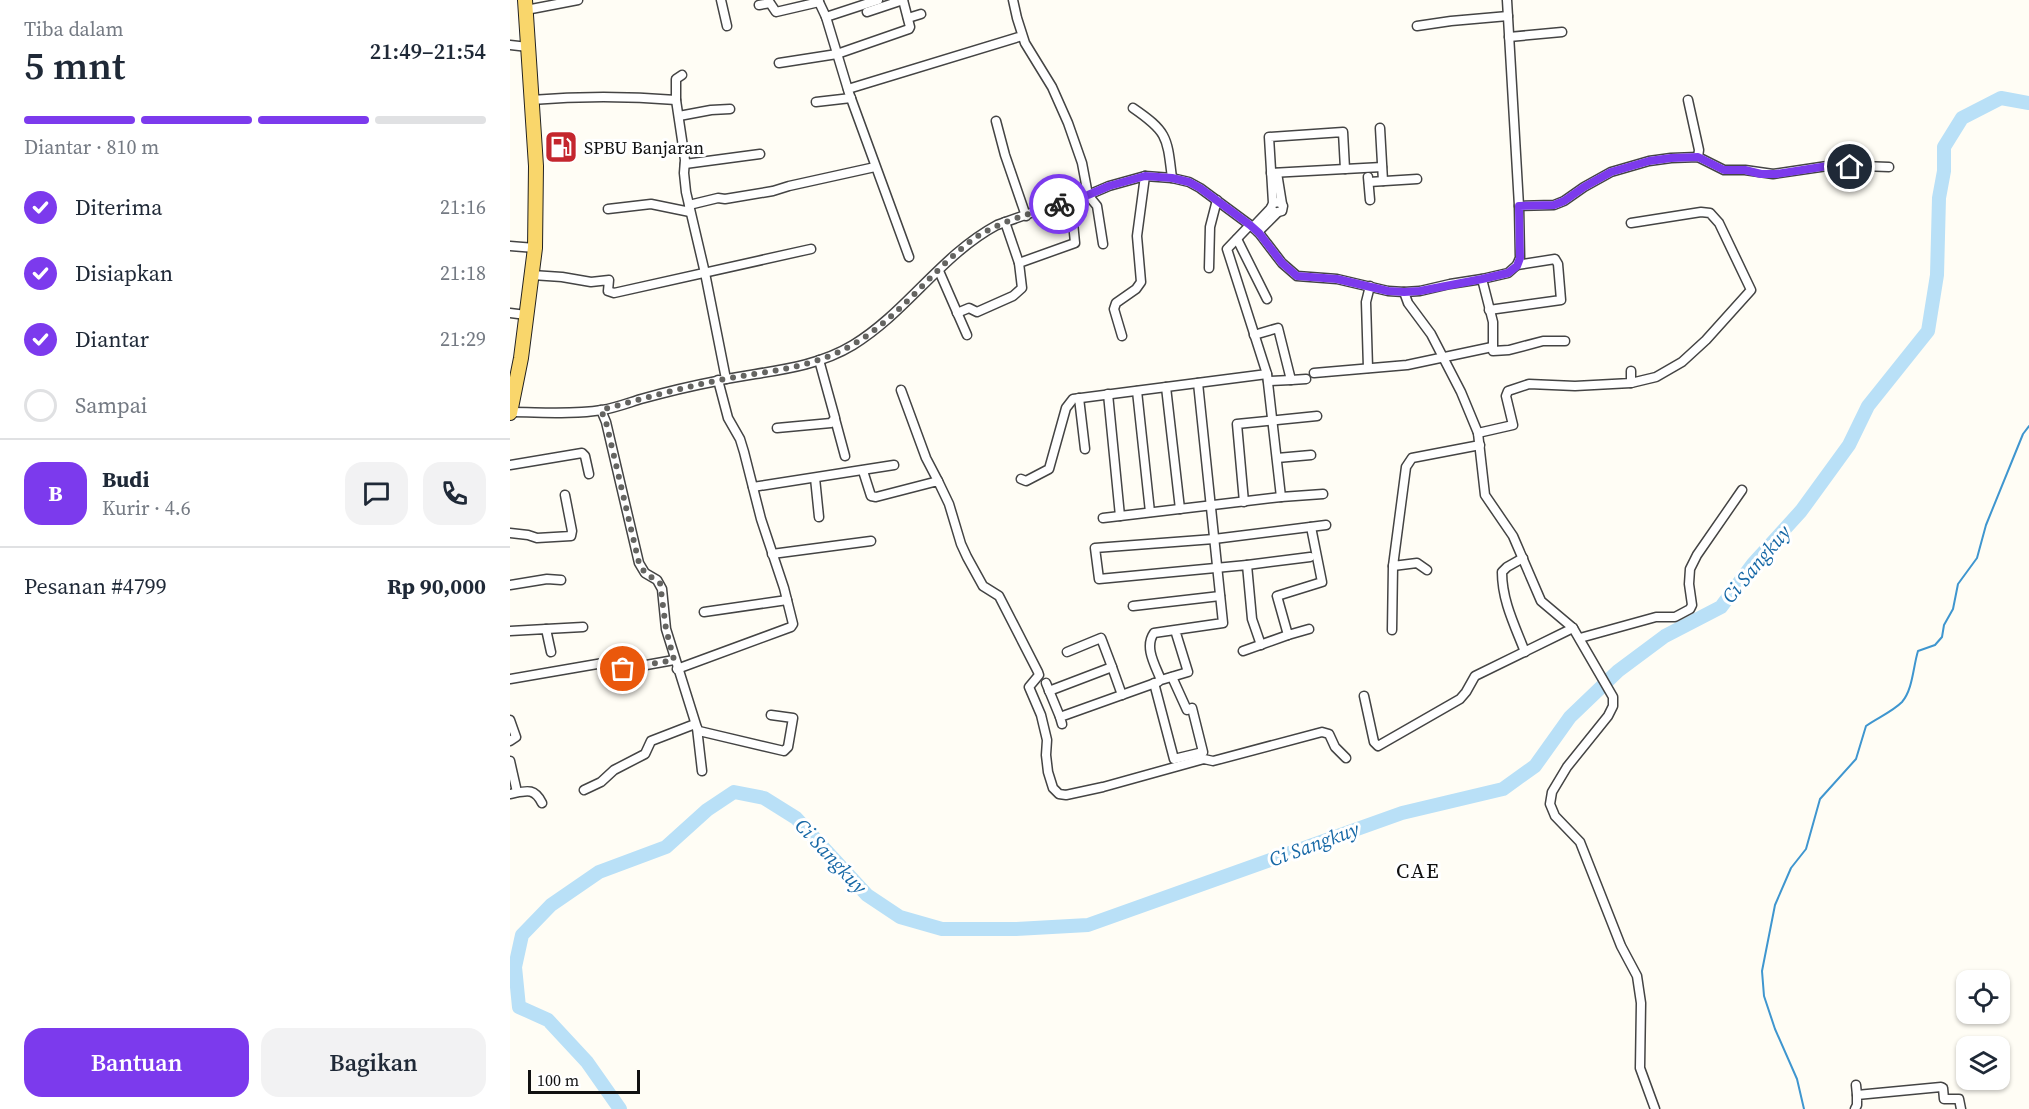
<!DOCTYPE html>
<html lang="id">
<head>
<meta charset="utf-8">
<style>
  :root { --surface:#fff; --page:#f2f2f3; --text:#1f2937; --muted:#747a83; --line:#e0e1e3; --accent:#7c3aed }
  body { margin:0; font-family:"Source Serif 4",serif; background:var(--page); color:var(--text); height:100vh; display:flex; flex-direction:column; font-size:22px; white-space:nowrap }
  * { box-sizing:border-box; margin:0 }
  p { font-size:20px; color:var(--muted) }
  .icon { flex:none; width:33px; height:33px; fill:none; stroke:currentColor; stroke-width:2; stroke-linecap:round; stroke-linejoin:round }
  .map { position:relative; flex:1; overflow:hidden }
  .sheet { display:flex; flex-direction:column; background:var(--surface); width:510px }
  .sheet>* { flex:none }
  .fabs { position:absolute; left:1446px; top:970px; display:grid; gap:12px }
  .fabs a { display:grid; place-items:center; width:54px; height:54px; border-radius:12px; background:var(--surface); box-shadow:0 2px 4px #0004; font-size:30px }
  .scale { position:absolute; left:18px; bottom:15px; width:112px; box-sizing:border-box; padding-left:6px; border:3px solid #111; border-top:0; font-size:16px; line-height:21px; white-space:nowrap; color:#111; -webkit-text-stroke:4px #fff; paint-order:stroke }
  .pin { position:absolute; display:grid; place-items:center; width:51px; height:51px; color:#fff; margin:-26px; border:3px solid #fff; border-radius:50%; box-shadow:0 2px 6px #0007 }
  .courier { position:absolute; display:grid; place-items:center; width:60px; height:60px; margin:-30px; border:4px solid #7c3aed; border-radius:50%; background:#fff; color:#222; box-shadow:0 2px 8px #0007 }
  .summary em { font-style:normal; font-weight:600 }
  .summary div { display:flex; flex-direction:column-reverse }
  .summary { display:flex; align-items:center; justify-content:space-between; height:102px; padding:0 24px }
  h1 { font-size:39px; font-weight:600; line-height:45px }
  .bar { display:grid; grid-template-columns:repeat(4,1fr); gap:9px 6px; align-content:center; height:72px; padding:0 24px }
  .bar i { height:8px; border-radius:4px; background:var(--line) }
  .bar .selected { background:var(--accent) }
  .bar p { grid-column:span 4 }
  .line { display:flex; align-items:center; gap:15px; padding:0 24px; border-top:2px solid var(--line) }
  .line div { flex:1 }
  .round { display:grid; place-items:center; flex:none; width:63px; height:63px; border-radius:18px; background:var(--page) }
  ol { padding:0 24px; list-style:none }
  li { display:flex; align-items:center; gap:18px; height:66px }
  li p { margin-inline-start:auto }
  li .icon { padding:6px; border-radius:50%; background:var(--accent); color:#fff; stroke-width:4 }
  li:last-child { color:var(--muted) }
  li i { width:33px; height:33px; border:3px solid var(--line); border-radius:50% }
  .primary-button { display:flex; gap:12px; margin-top:auto; padding:12px 24px }
  .primary-button a { flex:1; height:69px; border-radius:18px; background:var(--accent); color:#fff; font-size:24px; font-weight:600; line-height:69px; text-align:center }
  .primary-button a+a { background:var(--page); color:var(--text) }
  main { display:flex; flex:1; min-height:0 }
  .map>svg:first-child { display:block }
  .lines { fill:none; stroke-linecap:round; stroke-linejoin:round }
  .stream { stroke:#3f96cf; stroke-width:2 }
  .river { stroke:#b9e0f7; stroke-width:14 }
  .street-casing { stroke:#444; stroke-width:11 }
  .primary-casing { stroke:#222; stroke-width:16 }
  .street { stroke:#fff; stroke-width:8 }
  .primary { stroke:#f9d66b; stroke-width:14 }
  .done { stroke:#646461; stroke-width:6; stroke-dasharray:0 10.8 }
  .route { stroke:#7c3aed; stroke-width:8 }
  .labels { text-anchor:middle; dominant-baseline:central; stroke-width:6; stroke-linejoin:round; paint-order:stroke }
  .poi-label { font-size:18px; fill:#111; stroke:#fff; text-anchor:start }
  .water-label { font-size:20px; font-style:italic; fill:#1768a6; stroke:#fff }
  .quarter-label { font-size:21px; letter-spacing:1.5px; fill:#111; stroke:#fff }
</style>
</head>
<body>
<main>
<section class="sheet">
<div class="summary"><div><h1>5 mnt</h1><p>Tiba dalam</p></div><em>21:49–21:54</em></div>
<div class="bar"><i class="selected"></i><i class="selected"></i><i class="selected"></i><i></i><p>Diantar · 810 m</p></div>
<ol>
<li><svg class="icon" aria-label="check" viewBox="0 0 24 24"><path d="M5 12l5 5 9-10"/></svg>Diterima<p>21:16</p></li>
<li><svg class="icon" aria-label="check" viewBox="0 0 24 24"><path d="M5 12l5 5 9-10"/></svg>Disiapkan<p>21:18</p></li>
<li><svg class="icon" aria-label="check" viewBox="0 0 24 24"><path d="M5 12l5 5 9-10"/></svg>Diantar<p>21:29</p></li>
<li><i></i>Sampai</li>
</ol>
<div class="line" style="height:108px"><b class="round" style="background:var(--accent);color:#fff">B</b><div><b>Budi</b><p>Kurir · 4.6</p></div><a class="round"><svg class="icon" aria-label="chat" viewBox="0 0 24 24"><path d="M4 5h16v11H9l-5 4z"/></svg></a><a class="round"><svg class="icon" aria-label="phone" viewBox="0 0 24 24"><path d="M5 4h4l2 5-3 2q2 4 5 5l2-3 5 2v4C11 20 4 13 5 4z"/></svg></a></div>
<div class="line" style="height:78px"><div>Pesanan #4799</div><b>Rp 90,000</b></div>
<div class="primary-button"><a>Bantuan</a><a>Bagikan</a></div>
</section>
<div class="map">
<svg width="1519" height="1109" viewBox="0 0 1519 1109">
  <rect width="100%" height="100%" fill="#fffdf5"/>
  <g class="lines">
    <path class="stream" d="M1294,1109L1287,1079L1265,1029L1254,996L1252,971L1265,905L1281,868L1296,849L1310,799L1346,759L1356,726C1367,718 1382,712 1392,702C1403,689 1403,667 1408,651L1425,645L1432,637L1434,625L1443,609L1448,584L1467,558L1476,525L1513,434L1519,426"/>
    <path class="river" d="M110,1109L77,1062L38,1020L9,1007L5,967L12,935L41,905L89,872L156,847L197,810L224,792L254,798L286,818L357,895L390,917L432,929H506L578,925L892,813L993,789L1025,766L1060,717L1108,671L1155,636L1211,607L1243,564L1291,511L1339,445L1358,406L1418,331L1427,275L1429,198L1434,171V147L1452,118L1491,98L1519,103"/>
    <g class="street-casing">
      <g id="street">
        <path d="M211,0L217,26"/>
        <path d="M308,0L316,17L339,93L399,257"/>
        <path d="M503,0L507,18L515,43L542,87L558,123L572,163L578,195L587,206L593,244"/>
        <path d="M249,5L260,3L266,12L309,2"/>
        <path d="M16,10L68,0"/>
        <path d="M357,12L393,0"/>
        <path d="M316,17L368,0"/>
        <path d="M398,18L411,14"/>
        <path d="M907,26L941,21L998,16"/>
        <path d="M999,37L1052,32"/>
        <path d="M0,45L18,47"/>
        <path d="M269,63L327,54L399,29L400,27L393,0"/>
        <path d="M338,89L512,36"/>
        <path d="M21,100C69,96 118,96 166,100V79L172,75"/>
        <path d="M166,100L175,160L174,173L176,192L195,273L216,379"/>
        <path d="M1178,100L1189,150L1188,157"/>
        <path d="M306,102L341,98"/>
        <path d="M623,108C658,132 657,137 662,178"/>
        <path d="M169,116L201,110L220,109"/>
        <path d="M486,121L495,155L516,216"/>
        <path d="M870,128L873,181"/>
        <path d="M175,164L250,154"/>
        <path d="M761,173L872,167"/>
        <path d="M767,173L772,204"/>
        <path d="M858,177L860,200"/>
        <path d="M859,182L907,179"/>
        <path d="M763,203L770,202L773,206L772,211L764,213L761,208L763,203L759,137L833,132L835,169"/>
        <path d="M179,205L208,198L215,199L263,191L279,186L365,167"/>
        <path d="M1009,206L1044,205L1054,201L1074,187L1101,172L1139,161L1161,158L1188,157L1214,170H1235L1263,174L1324,165L1379,167"/>
        <path d="M98,209L141,204L180,212"/>
        <path d="M495,222L509,263"/>
        <path d="M1121,223L1191,212L1200,213L1209,223L1241,290L1196,340L1172,362L1146,377L1121,383"/>
        <path d="M743,227L761,208"/>
        <path d="M748,232L767,213"/>
        <path d="M727,239L757,299"/>
        <path d="M0,246L25,248"/>
        <path d="M699,268L700,227L707,200"/>
        <path d="M429,271L457,335"/>
        <path d="M22,275L52,277L81,282L99,280L98,291L104,293L301,249"/>
        <path d="M972,279L983,322V351L999,350L1033,341H1055"/>
        <path d="M894,292L898,303L921,334L951,392L968,433L975,495L1003,536L1031,601L1063,628L1103,697V706L1098,716L1057,767L1042,792L1040,804L1045,816L1070,842L1111,946L1127,976L1131,1003L1130,1068L1145,1109"/>
        <path d="M979,310L1051,300L1048,264L1045,259L1007,265"/>
        <path d="M0,313L16,315"/>
        <path d="M447,313L459,308L467,312L503,296L512,288L509,263L565,243L562,212L569,196"/>
        <path d="M744,335L768,328L781,380L796,379"/>
        <path d="M612,336L604,309L606,303L626,289L631,282L627,236L635,176"/>
        <path d="M858,368L856,302L860,286"/>
        <path d="M804,373L897,365L982,347"/>
        <path d="M757,374L771,497L813,494"/>
        <path d="M758,381L781,380"/>
        <path d="M656,387L670,509"/>
        <path d="M391,390L416,458L428,481"/>
        <path d="M627,391L640,512"/>
        <path d="M598,394L610,516"/>
        <path d="M569,398L575,449"/>
        <path d="M91,410L96,422L129,563L135,573L147,580L152,589L156,629L187,728L192,771"/>
        <path d="M0,412C30,412 62,415 92,410C105,408 118,403 131,399C156,392 181,386 207,381C253,371 302,370 343,345C397,312 431,255 487,225L569,196L578,195L599,186L635,176L662,178L679,182L690,188L740,225L749,233L772,263L787,276L827,279L878,291L894,292L910,291L940,284L972,279L998,273L1007,265L1010,258L1009,206L997,0"/>
        <path d="M325,419L335,456"/>
        <path d="M267,428L321,423L325,418L309,360"/>
        <path d="M968,433L1003,425L996,396L998,391L1019,384L1065,386L1121,383V371"/>
        <path d="M767,458L801,455"/>
        <path d="M0,465L72,453L75,456L79,474"/>
        <path d="M353,471L361,496L366,497L428,481L439,504L451,544L457,557L473,586L489,596L528,672L529,675L519,687L531,715L537,740L536,755L538,772L543,788L549,794L556,795L593,787L694,759L703,761L812,732L819,734L825,747L836,758"/>
        <path d="M305,478L309,517"/>
        <path d="M511,479L516,481L539,469L556,408L563,399L757,374L717,249L740,225"/>
        <path d="M243,487L384,465"/>
        <path d="M734,502L727,424L807,416"/>
        <path d="M593,518L771,497"/>
        <path d="M0,533L18,535L27,538L61,536L62,531L55,495"/>
        <path d="M262,554L361,541"/>
        <path d="M1013,558L997,567L992,572C992,601 1005,626 1015,652"/>
        <path d="M737,565L800,557"/>
        <path d="M917,570L907,563L883,566L896,467L902,458L970,445"/>
        <path d="M0,585L37,579L51,580"/>
        <path d="M623,606L710,596"/>
        <path d="M194,612L277,600"/>
        <path d="M36,629L73,627"/>
        <path d="M799,629L778,635L767,596L812,582L801,527"/>
        <path d="M665,630L678,672L651,680C645,665 634,647 644,633L713,623L688,383"/>
        <path d="M882,630L883,566"/>
        <path d="M0,631L36,629L41,652"/>
        <path d="M1070,638L1146,617H1165L1180,609L1182,605L1179,584L1180,569L1187,555L1232,490"/>
        <path d="M751,645L742,619L737,565L589,579L585,548L704,539L816,525"/>
        <path d="M733,651L778,635"/>
        <path d="M557,652L591,638L602,667"/>
        <path d="M167,669L281,627L283,624L274,588L251,519L234,452L230,439L218,418L208,380"/>
        <path d="M0,679L93,663L98,670L103,671L164,660"/>
        <path d="M536,683L550,717"/>
        <path d="M644,683L664,759L693,752L682,708L677,710L662,677"/>
        <path d="M539,691L602,667L612,695"/>
        <path d="M854,696L864,742L868,746L950,699L956,692L965,676L1063,628"/>
        <path d="M0,720L6,737L0,741"/>
        <path d="M552,724L550,717L648,682"/>
        <path d="M187,728L189,731L274,751L278,747L283,718L261,715"/>
        <path d="M0,761L7,792"/>
        <path d="M74,790L91,782L104,770L135,754L141,741L185,724"/>
        <path d="M0,794C16,791 24,787 32,803"/>
        <path d="M1346,1085L1347,1095"/>
        <path d="M1345,1109L1347,1105V1095L1431,1087L1433,1088L1434,1099H1449L1451,1109"/>
      </g>
    </g>
    <g class="primary-casing">
      <path id="primary" d="M0,413L11,358L25,248L26,166L15,0"/>
    </g>
    <use href="#street" class="street"/>
    <use href="#primary" class="primary"/>
  </g>
  <g class="lines">
    <path class="done" d="M113,669L164,660L156,629L150,583L135,573L129,563L96,422L91,410C131,399 170,388 210,380C256,371 301,369 342,345C390,318 421,270 465,238C490,221 521,214 549,204"/>
    <path class="route" d="M549,204L578,195L599,186L635,176L662,178L679,182L690,188L740,225L749,233L772,263L787,276L827,279L878,291L894,292L910,291L972,279L998,273L1007,266L1010,258L1009,206L1044,205L1054,201L1074,187L1101,172L1139,161L1161,158L1188,157L1214,170H1235L1251,174H1266L1324,165L1340,167"/>
  </g>
  <defs>
    <g id="fuel-square" transform="scale(1.725)"><rect x="-9" y="-9" width="18" height="18" rx="4" fill="#c4262e" stroke="#fff"/><path d="M-5.5-6h7V0h2V4h1.3V-2.5L3-4.5l.8-.8L6-3V5H2.5V1h-1V6h-7ZM-4.2-4.7v3.2H.2V-4.7Z" fill="#fff"/></g>
  </defs>
  <g fill-rule="evenodd">
    <use href="#fuel-square" x="51" y="147"/>
  </g>
  <g class="labels">
    <g class="poi-label">
      <text x="74" y="147">SPBU Banjaran</text>
    </g>
    <g class="water-label">
      <text transform="translate(1246 564) rotate(-50)">Ci Sangkuy</text>
      <text transform="translate(804 844) rotate(-20)">Ci Sangkuy</text>
      <text transform="translate(321 856) rotate(47)">Ci Sangkuy</text>
    </g>
    <g class="quarter-label">
      <text x="908" y="870">CAE</text>
    </g>
  </g>
</svg>
<div class="fabs">
<a><svg class="icon" aria-label="locate" viewBox="0 0 24 24"><circle cx="12" cy="12" r="6"/><path d="M12 2v4M12 18v4M2 12h4M18 12h4"/></svg></a>
<a><svg class="icon" aria-label="layers" viewBox="0 0 24 24"><path d="M12 4l9 5-9 5-9-5zM3 14l9 5 9-5"/></svg></a>
</div>
<div class="scale">100 m</div>
<div class="pin" style="left:113px;top:669px;background:#ea580c"><svg class="icon" aria-label="bag" viewBox="0 0 24 24"><path d="M5 8h14l-1 12H6zM9 8a3 3 0 0 1 6 0"/></svg></div>
<div class="pin" style="left:1340px;top:167px;background:#1f2937"><svg class="icon" aria-label="home" viewBox="0 0 24 24"><path d="M3 11l9-7 9 7M6 9v11h12V9"/></svg></div>
<div class="courier" style="left:549px;top:204px"><svg class="icon" aria-label="bike" viewBox="0 0 24 24"><circle cx="6" cy="16" r="4"/><circle cx="18" cy="16" r="4"/><path d="M6 16l4-8h5l3 8M10 8l3 8H6M13 5h3"/></svg></div>
</div>
</main>
</body>
</html>
